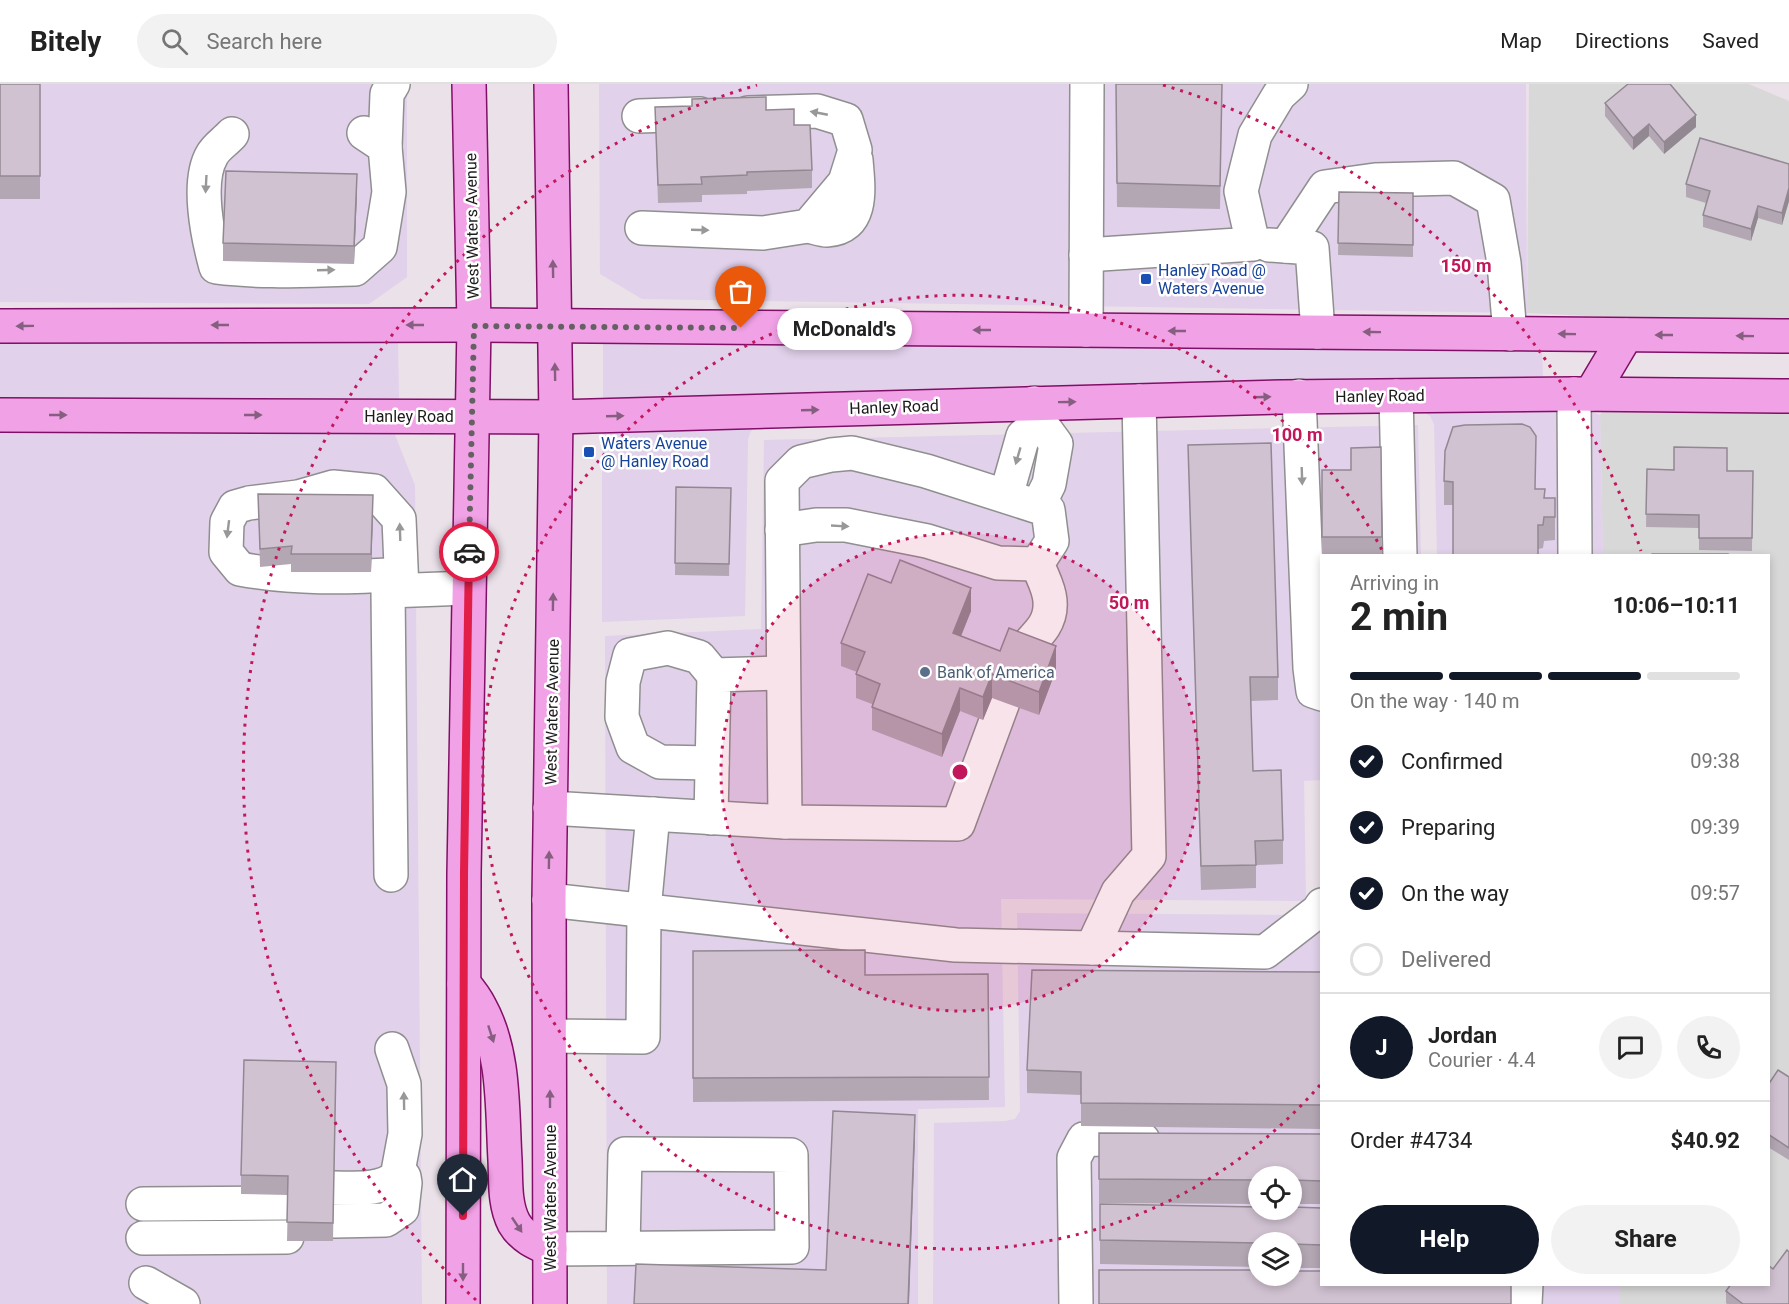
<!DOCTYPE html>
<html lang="en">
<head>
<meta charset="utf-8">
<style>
  :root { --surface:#fff; --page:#f2f2f2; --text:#222; --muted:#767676; --line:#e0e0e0; --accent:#111827 }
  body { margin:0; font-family:Roboto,sans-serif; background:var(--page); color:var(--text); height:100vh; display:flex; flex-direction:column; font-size:22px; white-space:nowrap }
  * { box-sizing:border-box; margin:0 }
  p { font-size:20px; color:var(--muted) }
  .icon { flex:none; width:33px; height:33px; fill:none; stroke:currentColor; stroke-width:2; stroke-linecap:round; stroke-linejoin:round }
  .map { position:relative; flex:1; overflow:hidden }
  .details { position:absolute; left:1320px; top:470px; width:450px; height:732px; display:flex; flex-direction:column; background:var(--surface); border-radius:0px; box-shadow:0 3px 9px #0003 }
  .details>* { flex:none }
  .tools { position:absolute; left:1248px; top:1082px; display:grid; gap:12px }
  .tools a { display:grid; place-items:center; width:54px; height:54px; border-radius:50%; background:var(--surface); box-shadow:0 3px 9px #0003; font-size:30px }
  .pin { position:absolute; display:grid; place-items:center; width:51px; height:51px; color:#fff; margin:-62px -26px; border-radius:50% 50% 50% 0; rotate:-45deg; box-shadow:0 0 6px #0007 }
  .pin .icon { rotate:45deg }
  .courier { position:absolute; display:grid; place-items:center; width:60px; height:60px; margin:-30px; border:4px solid #e11d48; border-radius:50%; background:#fff; color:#222; box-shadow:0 2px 8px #0007 }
  .bubble { position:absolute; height:42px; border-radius:21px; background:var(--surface); box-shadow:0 3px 9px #0003; font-size:20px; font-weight:700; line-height:42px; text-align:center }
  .head em { font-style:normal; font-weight:700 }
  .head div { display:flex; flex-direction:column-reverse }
  .head { display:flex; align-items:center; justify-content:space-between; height:102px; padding:0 30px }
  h1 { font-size:39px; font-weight:700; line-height:45px }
  .bar { display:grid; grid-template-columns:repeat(4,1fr); gap:9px 6px; align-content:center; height:72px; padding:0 30px }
  .bar i { height:8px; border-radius:4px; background:var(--line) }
  .bar .active { background:var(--accent) }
  .bar p { grid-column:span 4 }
  .line { display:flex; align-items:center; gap:15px; padding:0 30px; border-top:2px solid var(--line) }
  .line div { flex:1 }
  .round { display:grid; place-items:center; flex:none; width:63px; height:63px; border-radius:32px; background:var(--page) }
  ol { padding:0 30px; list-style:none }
  li { display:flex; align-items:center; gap:18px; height:66px }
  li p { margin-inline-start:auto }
  li .icon { padding:6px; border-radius:50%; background:var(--accent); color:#fff; stroke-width:4 }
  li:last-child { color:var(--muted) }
  li i { width:33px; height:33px; border:3px solid var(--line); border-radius:50% }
  .button { display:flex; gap:12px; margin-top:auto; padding:12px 30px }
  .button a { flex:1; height:69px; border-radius:36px; background:var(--accent); color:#fff; font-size:24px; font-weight:700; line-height:69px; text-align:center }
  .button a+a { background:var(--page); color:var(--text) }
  header { display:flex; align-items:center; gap:36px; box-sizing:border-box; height:84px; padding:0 30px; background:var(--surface); border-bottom:2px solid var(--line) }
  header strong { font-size:28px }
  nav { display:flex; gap:33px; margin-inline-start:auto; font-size:21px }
  .search { width:420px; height:54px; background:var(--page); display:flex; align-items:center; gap:15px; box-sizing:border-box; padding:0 21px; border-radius:33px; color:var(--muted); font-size:22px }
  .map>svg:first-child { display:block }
  .residential { fill:#d8d8d9 }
  .commercial { fill:#e1d1eb; fill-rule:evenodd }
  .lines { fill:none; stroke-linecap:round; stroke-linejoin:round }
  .minor-casing { stroke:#8f8f8f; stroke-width:36 }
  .major-casing { stroke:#820f67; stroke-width:36 }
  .minor { stroke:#fff; stroke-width:33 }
  .major { stroke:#f1a1e6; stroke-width:33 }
  .wall { fill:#b4a7b4 }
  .shaded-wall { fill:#928892 }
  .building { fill:#d1c2d1; stroke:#928892; stroke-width:1.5 }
  .oneway { fill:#989898 }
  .oneway2 { fill:#865e80 }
  .done { stroke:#646063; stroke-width:6; stroke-dasharray:0 10.8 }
  .route { stroke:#e11d48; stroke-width:8 }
  .ring { fill:none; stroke:#c2185b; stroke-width:3; stroke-dasharray:3 6 }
  .transit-dot { fill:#1a4fb4; stroke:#fff; stroke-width:2 }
  .service-dot { fill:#5c6f8a; stroke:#fff; stroke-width:2 }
  .labels { text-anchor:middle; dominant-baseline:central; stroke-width:5; stroke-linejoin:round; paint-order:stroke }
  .street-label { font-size:16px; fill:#1b1b1b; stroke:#fff }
  .transit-label { font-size:16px; fill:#164399; stroke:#fff; text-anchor:start }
  .service-label { font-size:16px; fill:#4e5e75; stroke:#fff; text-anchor:start }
  .centre { fill:#c2185b; stroke:#fff; stroke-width:3 }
  .ring-label { font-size:18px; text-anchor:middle; font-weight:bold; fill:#c2185b; stroke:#fff; stroke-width:5; stroke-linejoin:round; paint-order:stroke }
</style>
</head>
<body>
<header>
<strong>Bitely</strong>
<div class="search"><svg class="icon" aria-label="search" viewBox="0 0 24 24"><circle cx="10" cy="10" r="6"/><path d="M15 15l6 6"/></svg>Search here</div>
<nav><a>Map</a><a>Directions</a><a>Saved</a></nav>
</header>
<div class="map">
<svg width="1789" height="1220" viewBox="0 0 1789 1220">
  <rect width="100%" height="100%" fill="#ebe1e9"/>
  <g class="residential">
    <path d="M1529,0H1749L1789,17V236L1630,234L1527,229Z"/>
    <path d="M1603,326L1789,328V1220H1620V1200H1768V471H1603L1600,331Z"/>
  </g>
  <g class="commercial">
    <path d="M0,0H407V193L369,220L0,218Z"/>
    <path d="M599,0H1526L1527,229L642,215L600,190Z"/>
    <path d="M0,258H398L399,315H0Z"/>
    <path d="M603,260L1542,266L1543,294L1034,302L603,316Z"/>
    <path d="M1587,326L1600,331L1603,471H1437L1434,340L1430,332L1423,328Z"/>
    <path d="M1418,341L1421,471H1322V696L1304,697L1306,817L1001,815L1005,1023L918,1025V1220H607L605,552L761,545L764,356Z"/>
    <path d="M755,344L751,347L748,355L745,532L602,538V349Z"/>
    <path d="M0,345L393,346L415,401L422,1220H0Z"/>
    <path d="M1321,818L1322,1200H1620V1220H933L934,1039L1005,1037L1015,1035L1020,1027L1017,829L1310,831ZM1258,1092H1292V1125H1258ZM1258,1158H1292V1191H1258Z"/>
  </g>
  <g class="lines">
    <g class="minor-casing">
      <g id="minor">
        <path d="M639,32L700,30"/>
        <path d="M232,50C226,57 216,63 212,71C196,98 208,154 216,183C262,189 308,186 355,185L380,163L389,108L385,63L364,49"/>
        <path d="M385,63L387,10L393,0"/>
        <path d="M808,142C814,143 821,146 827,146C865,144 858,102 856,76"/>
        <path d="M642,144L763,149L808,142L845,98L855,66L846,36L817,27L748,29"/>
        <path d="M1269,161L1312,164L1318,248"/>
        <path d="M1286,162L1325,103L1375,96L1454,94L1493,116L1504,179L1510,250"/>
        <path d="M1086,171L1253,160L1241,107L1255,51L1279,11L1291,0"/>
        <path d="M1086,246L1087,0"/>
        <path d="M1574,310L1575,471"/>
        <path d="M1299,312L1310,584L1313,607L1322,610"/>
        <path d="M1396,312L1400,471"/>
        <path d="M1034,319L1040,338L1056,360L1049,400L1038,422"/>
        <path d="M1006,412L1023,352L1040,338"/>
        <path d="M782,446L816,441H846L927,457L998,479L1037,480"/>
        <path d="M401,490C347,494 293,495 240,485L226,468L227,438L235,423L249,419L298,413L333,403L374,407L399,435L402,506"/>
        <path d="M712,679L660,678L633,663L622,633L623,598L630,571L668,564L699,573L714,591"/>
        <path d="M550,724L785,738L958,740L1003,618"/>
        <path d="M711,734L714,591L783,589"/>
        <path d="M785,738L782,397L801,378L831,371L852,369L926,387L1048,426L1052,457L1037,480C1047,501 1057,521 1044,542C1037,553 1026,560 1021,572"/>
        <path d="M391,791L388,507L468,504"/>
        <path d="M549,816L956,861L1265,868L1318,827L1322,821"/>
        <path d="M1092,864L1118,808L1149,772L1139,317"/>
        <path d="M550,952L643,953L644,826L653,730"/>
        <path d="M334,1104C356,1104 379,1107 397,1093L405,1050L404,1000L392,965"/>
        <path d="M143,1120L288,1119"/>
        <path d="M334,1137L386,1136L402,1125L405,1099L404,1093"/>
        <path d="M143,1154L287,1153"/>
        <path d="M550,1165L792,1163L791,1071L625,1070L623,1164"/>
        <path d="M146,1199L183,1220"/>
        <path d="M1076,1220L1074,1074L1084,1055L1143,1056"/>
        <path d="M1525,1220L1526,1200"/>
      </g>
    </g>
    <g class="major-casing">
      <g id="major">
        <path d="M0,242L474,241L1789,252"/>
        <path d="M1591,310L1626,251"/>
        <path d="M0,331L556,333L1282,313L1574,310L1789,312"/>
        <path d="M464,900C470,907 476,915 480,923C505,968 502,1025 505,1076C506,1096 504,1120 514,1139C522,1153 536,1159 550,1165"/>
        <path d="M463,1220L464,790L474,241L469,0"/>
        <path d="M550,1220L549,816L556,333L551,0"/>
      </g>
    </g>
    <use href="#minor" class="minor"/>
    <use href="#major" class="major"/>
  </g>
  <g class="wall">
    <rect x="0" y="0" width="40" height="115"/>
    <path d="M1116,0H1222L1220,125L1117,123Z"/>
    <path d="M1605,19L1696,43L1664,70L1649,52L1633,66L1605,32Z"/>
    <path d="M655,23L766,26L794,41L812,86V104L747,107V110L702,111V118L658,119Z"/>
    <path d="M1789,80V117L1782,141L1758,134L1751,157L1703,143V131L1706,119L1686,113V100Z"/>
    <path d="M357,108L354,180L223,177V159Z"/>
    <path d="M1339,108L1413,109V173L1338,171Z"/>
    <path d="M1453,343L1536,405L1545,414H1555V456L1544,457L1543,464L1538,465L1453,421H1444V397Z"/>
    <path d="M1188,361L1278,593V616L1251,617L1253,687L1283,756V780L1256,781V804L1201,806Z"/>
    <path d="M1381,363L1382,471H1322V386H1351Z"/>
    <path d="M1647,385L1753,387L1752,467L1699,466V444L1646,443Z"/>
    <path d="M676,403L731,404L729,492L675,491Z"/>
    <path d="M258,410L373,429L371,488H291V480L260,483Z"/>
    <path d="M891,499L971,527L961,552L1000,567L1056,586L1039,631L992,614L983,636L960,627L942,673L872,646V620L856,614V590L857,588L841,582V559Z"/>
    <path d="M693,867L865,891L988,890L989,1016L693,1018Z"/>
    <path d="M1322,888V1045L1081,1042V1011L1027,1009V986Z"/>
    <path d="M336,978L333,1157H287L288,1111L241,1110V1091Z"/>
    <path d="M1789,993V1076L1768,1063V1001Z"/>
    <path d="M1099,1049L1322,1050V1120H1292V1092H1258V1120L1099,1119Z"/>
    <path d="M1100,1120L1322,1124V1184H1292V1158H1258V1183L1100,1180Z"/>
    <path d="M1773,1185L1789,1220H1727L1726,1219V1207Z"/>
  </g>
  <g class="shaded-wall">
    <path d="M1696,31V43L1664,70V58Z"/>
    <path d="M1649,40V52L1633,66V54Z"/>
    <path d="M357,90V108L354,180V162Z"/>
    <path d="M1789,104V117L1782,141V129Z"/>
    <path d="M1758,122V134L1751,157V145Z"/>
    <path d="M373,411V429L371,488V470Z"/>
    <path d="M971,504V527L953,572V549Z"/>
    <path d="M1056,562V586L1039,631V608Z"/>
    <path d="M992,590V614L983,636V613Z"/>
    <path d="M960,604V627L942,673V650Z"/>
    <path d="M915,1031V1054L909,1220H908Z"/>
  </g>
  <g class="building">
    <rect x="0" y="0" width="40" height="92"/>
    <path d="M1116,0H1222L1220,102L1117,99Z"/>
    <path d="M1628,0H1670L1696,31L1664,58L1649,40L1633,54L1605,19Z"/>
    <path d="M766,13V26L794,25V41H810L812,86L747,88V91L701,93L702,100L658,101L655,23L692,22V15Z"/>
    <path d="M1700,54L1789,80V104L1782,129L1758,122L1751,145L1703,131L1710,107L1686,100Z"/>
    <path d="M226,87L357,90L354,162L223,159Z"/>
    <path d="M1339,108L1413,109V161L1338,159Z"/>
    <path d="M1522,340L1530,343L1536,352L1535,405H1545L1544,414H1555V433H1544L1543,441H1538V471H1453V398L1444,397L1445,367L1453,343L1465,341Z"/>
    <path d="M1271,359L1278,593H1250L1253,687L1281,686L1283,756L1255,757L1256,781L1201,782L1188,361Z"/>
    <path d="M1381,363L1382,453H1322V386H1351V364Z"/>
    <path d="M1674,363L1727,364V387H1753L1752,454H1699V431L1646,430L1647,385L1674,386Z"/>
    <path d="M676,403L731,404L729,480L675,479Z"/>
    <path d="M258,410L373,411L371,470H291L292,462L260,465Z"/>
    <rect x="1652" y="470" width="76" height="1"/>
    <path d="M900,476L971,504L953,549L1000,567L1009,544L1056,562L1039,608L992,590L983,613L960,604L942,650L872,623L880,600L856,590L865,568L841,559L868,490L891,499Z"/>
    <path d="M865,866V891L988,890L989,993L693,994V867Z"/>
    <path d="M1032,886L1322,888V1021L1081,1019V988L1027,986Z"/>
    <path d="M244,976L336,978L333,1139L287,1138L288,1092L241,1091Z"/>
    <path d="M1778,986L1789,993V1064L1768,1050V1001Z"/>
    <path d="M833,1027L915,1031L908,1220H634L636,1180L826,1186Z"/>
    <path d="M1099,1049L1322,1050V1097L1292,1096V1092H1258V1096L1099,1095Z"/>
    <path d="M1100,1120L1258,1123V1125H1292V1123L1322,1124V1161L1292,1160V1158H1258V1159L1100,1156Z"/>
    <path d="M1787,1166L1789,1168V1220H1743L1726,1207L1731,1200H1768V1181L1773,1185Z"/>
    <path d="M1099,1186H1258V1191H1292V1187H1322V1200H1511V1220H1099Z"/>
  </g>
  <defs><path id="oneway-solid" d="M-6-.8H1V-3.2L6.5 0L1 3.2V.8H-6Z" transform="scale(1.5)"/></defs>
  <g class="oneway">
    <use href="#oneway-solid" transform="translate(819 29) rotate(-169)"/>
    <use href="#oneway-solid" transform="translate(206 100) rotate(93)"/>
    <use href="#oneway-solid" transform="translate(700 146) rotate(2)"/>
    <use href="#oneway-solid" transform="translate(326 186) rotate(-2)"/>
    <use href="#oneway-solid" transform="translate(1018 372) rotate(106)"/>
    <use href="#oneway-solid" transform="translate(1302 392) rotate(88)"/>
    <use href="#oneway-solid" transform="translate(840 442) rotate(3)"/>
    <use href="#oneway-solid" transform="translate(228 445) rotate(97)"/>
    <use href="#oneway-solid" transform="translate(400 448) rotate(-92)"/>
    <use href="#oneway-solid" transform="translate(404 1017) rotate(-91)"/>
  </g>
  <g class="oneway2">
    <use href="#oneway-solid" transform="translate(553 185) rotate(-91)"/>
    <use href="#oneway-solid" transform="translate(220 241) rotate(-180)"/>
    <use href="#oneway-solid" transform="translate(415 241) rotate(-180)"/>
    <use href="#oneway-solid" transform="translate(25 242) rotate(179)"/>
    <use href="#oneway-solid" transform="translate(982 246) rotate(-180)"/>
    <use href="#oneway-solid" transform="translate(1177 247) rotate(-180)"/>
    <use href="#oneway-solid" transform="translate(1372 248) rotate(-179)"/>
    <use href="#oneway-solid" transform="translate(1567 250) rotate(-179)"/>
    <use href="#oneway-solid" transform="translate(1664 251) rotate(-180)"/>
    <use href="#oneway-solid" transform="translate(1745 252) rotate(-179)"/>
    <use href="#oneway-solid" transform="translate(555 288) rotate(-91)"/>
    <use href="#oneway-solid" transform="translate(1262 313) rotate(-2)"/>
    <use href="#oneway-solid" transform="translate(1067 318) rotate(-1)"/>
    <use href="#oneway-solid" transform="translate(810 326) rotate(-2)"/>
    <use href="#oneway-solid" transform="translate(58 331)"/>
    <use href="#oneway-solid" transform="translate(253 331)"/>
    <use href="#oneway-solid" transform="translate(615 332) rotate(-2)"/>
    <use href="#oneway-solid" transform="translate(553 518) rotate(-89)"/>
    <use href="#oneway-solid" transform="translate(549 776) rotate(-89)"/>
    <use href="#oneway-solid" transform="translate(491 950) rotate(72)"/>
    <use href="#oneway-solid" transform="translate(550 1015) rotate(-90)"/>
    <use href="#oneway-solid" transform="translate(517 1141) rotate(56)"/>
    <use href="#oneway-solid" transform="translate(463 1188) rotate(90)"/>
  </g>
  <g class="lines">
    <path class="done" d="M469,468L474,242L741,244"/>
    <path class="route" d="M463,1132L464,790L469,468"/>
  </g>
  <circle cx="960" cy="688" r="239" fill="#c2185b" fill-opacity=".12"/>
  <g class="ring">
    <circle cx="960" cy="688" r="239"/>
    <path d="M1320 1001A477 477 0 1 1 1383 468"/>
    <path d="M476 1216A716 716 0 0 1 757 1M1163 1A716 716 0 0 1 1641 467"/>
  </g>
  <g class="transit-dot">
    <rect x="1140" y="189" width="12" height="12" rx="3"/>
    <rect x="583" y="362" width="12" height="12" rx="3"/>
  </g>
  <circle class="service-dot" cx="925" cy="588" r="6"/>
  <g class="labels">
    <g class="street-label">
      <text transform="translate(472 142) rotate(-91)">West Waters Avenue</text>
      <text transform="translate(1380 312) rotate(-1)">Hanley Road</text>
      <text transform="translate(894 323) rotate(-2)">Hanley Road</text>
      <text x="409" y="332">Hanley Road</text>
      <text transform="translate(552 628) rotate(-89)">West Waters Avenue</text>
      <text transform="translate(550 1114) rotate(-90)">West Waters Avenue</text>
    </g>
    <g class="transit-label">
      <text x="1158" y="186">Hanley Road @<tspan x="1158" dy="18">Waters Avenue</tspan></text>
      <text x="601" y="359">Waters Avenue<tspan x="601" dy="18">@ Hanley Road</tspan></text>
    </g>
    <g class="service-label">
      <text x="937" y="588">Bank of America</text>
    </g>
  </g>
  <circle cx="960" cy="688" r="9" class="centre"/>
  <g class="ring-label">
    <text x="1466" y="188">150 m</text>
    <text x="1297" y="357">100 m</text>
    <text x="1129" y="525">50 m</text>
  </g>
</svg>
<div class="tools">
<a><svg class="icon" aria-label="locate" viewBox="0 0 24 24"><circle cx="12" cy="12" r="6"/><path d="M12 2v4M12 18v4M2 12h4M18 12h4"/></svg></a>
<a><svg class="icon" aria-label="layers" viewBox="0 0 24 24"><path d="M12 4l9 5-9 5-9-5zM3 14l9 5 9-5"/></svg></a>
</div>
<div class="pin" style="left:741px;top:244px;background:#ea580c"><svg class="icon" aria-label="bag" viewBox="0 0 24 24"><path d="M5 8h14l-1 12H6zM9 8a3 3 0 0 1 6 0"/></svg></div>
<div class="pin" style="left:463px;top:1132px;background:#1f2937"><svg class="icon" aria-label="home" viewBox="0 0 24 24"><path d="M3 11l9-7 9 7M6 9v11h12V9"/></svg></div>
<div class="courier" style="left:469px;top:468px"><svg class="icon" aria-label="car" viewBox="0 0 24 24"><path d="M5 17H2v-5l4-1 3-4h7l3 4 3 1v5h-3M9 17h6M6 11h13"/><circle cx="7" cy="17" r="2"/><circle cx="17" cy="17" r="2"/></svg></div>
<div class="bubble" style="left:777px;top:224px;width:135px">McDonald's</div>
<section class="details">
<div class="head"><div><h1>2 min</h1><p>Arriving in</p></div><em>10:06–10:11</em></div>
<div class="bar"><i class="active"></i><i class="active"></i><i class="active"></i><i></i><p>On the way · 140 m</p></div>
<ol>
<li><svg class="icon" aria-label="check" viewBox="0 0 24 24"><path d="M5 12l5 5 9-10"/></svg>Confirmed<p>09:38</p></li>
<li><svg class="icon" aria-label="check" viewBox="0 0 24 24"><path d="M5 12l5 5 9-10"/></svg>Preparing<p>09:39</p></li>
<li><svg class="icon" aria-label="check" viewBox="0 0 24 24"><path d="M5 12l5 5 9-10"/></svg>On the way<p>09:57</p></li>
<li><i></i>Delivered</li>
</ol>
<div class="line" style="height:108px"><b class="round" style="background:var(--accent);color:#fff">J</b><div><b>Jordan</b><p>Courier · 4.4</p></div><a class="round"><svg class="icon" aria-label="chat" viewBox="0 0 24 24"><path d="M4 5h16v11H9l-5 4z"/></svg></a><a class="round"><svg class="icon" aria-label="phone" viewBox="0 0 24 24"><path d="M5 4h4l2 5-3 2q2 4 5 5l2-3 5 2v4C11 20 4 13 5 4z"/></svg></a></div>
<div class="line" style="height:78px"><div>Order #4734</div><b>$40.92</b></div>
<div class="button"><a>Help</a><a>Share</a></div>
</section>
</div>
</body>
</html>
